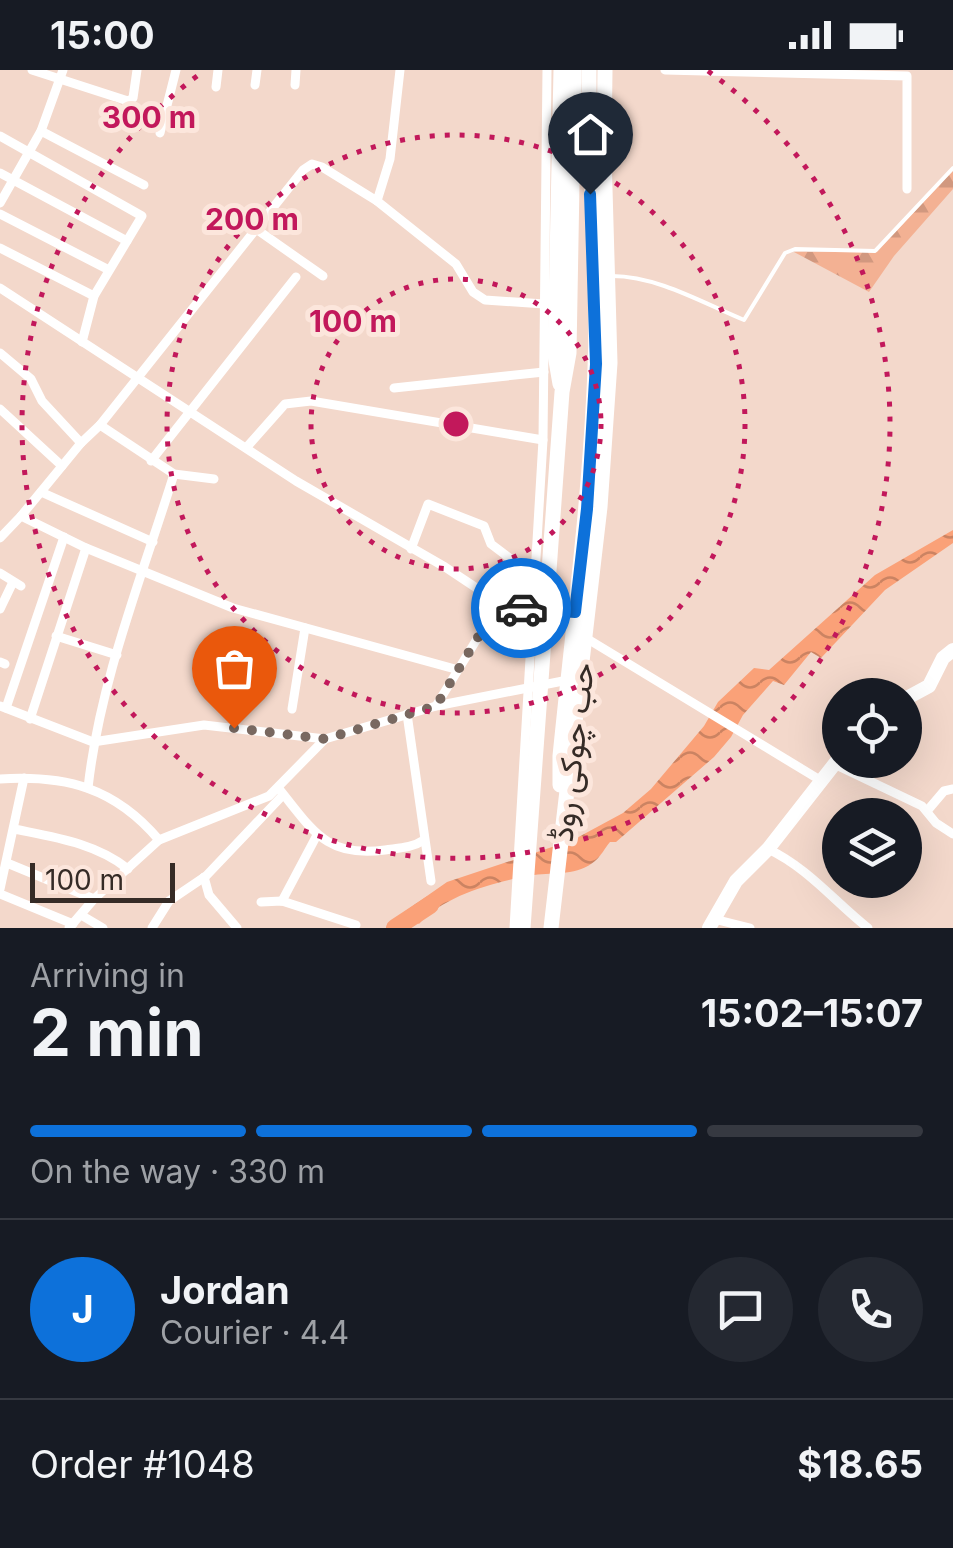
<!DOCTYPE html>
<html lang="en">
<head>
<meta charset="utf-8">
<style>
  :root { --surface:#171b24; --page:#242831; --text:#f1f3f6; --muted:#9ea1a6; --line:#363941; --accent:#0d71da }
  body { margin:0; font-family:Inter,Vazirmatn,sans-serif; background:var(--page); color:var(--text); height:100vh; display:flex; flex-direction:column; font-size:38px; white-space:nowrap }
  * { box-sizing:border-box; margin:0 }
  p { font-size:32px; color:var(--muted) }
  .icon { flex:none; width:55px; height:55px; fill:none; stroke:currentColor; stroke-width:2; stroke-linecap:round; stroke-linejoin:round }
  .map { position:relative; height:858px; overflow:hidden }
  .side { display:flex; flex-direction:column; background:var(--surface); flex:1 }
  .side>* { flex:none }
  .controls { position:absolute; left:822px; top:608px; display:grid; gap:20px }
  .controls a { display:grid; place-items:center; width:100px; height:100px; border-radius:50%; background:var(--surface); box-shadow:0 10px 40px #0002; font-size:50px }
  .scale { position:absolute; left:30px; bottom:25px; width:145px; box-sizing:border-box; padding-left:10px; border:5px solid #352b26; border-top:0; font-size:28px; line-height:35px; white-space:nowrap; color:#352b26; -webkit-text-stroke:8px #fce6dc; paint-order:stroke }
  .pin { position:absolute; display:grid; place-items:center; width:85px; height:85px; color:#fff; margin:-102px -42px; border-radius:50% 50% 50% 0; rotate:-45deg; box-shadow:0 0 10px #0007 }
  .pin .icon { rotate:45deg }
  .courier { position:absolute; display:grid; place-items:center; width:100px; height:100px; margin:-50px; border:8px solid #0d71da; border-radius:50%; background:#fff; color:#222; box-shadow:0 2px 12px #0007 }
  .head em { font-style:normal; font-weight:700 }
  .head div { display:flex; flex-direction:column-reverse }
  .head { display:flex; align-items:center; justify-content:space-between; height:170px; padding:0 30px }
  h1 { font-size:65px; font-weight:700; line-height:75px }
  .bar { display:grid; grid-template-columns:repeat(4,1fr); gap:15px 10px; align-content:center; height:120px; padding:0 30px }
  .bar i { height:12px; border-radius:8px; background:var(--line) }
  .bar .current { background:var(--accent) }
  .bar p { grid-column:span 4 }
  .line { display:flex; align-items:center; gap:25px; padding:0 30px; border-top:2px solid var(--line) }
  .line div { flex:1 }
  .round { display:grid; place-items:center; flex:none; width:105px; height:105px; border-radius:52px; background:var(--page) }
  .status { display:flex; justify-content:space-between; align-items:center; height:70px; padding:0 50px; background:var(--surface); direction:ltr }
  .status svg { height:28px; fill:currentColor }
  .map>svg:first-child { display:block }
  .forest { fill:url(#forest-firs) }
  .water { fill:url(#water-waves) }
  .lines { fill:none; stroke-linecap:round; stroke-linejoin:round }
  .river { stroke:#faa178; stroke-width:18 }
  .lane { stroke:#fff; stroke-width:4 }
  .street { stroke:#fff; stroke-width:9 }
  .primary { stroke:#fff; stroke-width:14 }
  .highway { stroke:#fff; stroke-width:15 }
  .done { stroke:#786860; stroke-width:10; stroke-dasharray:0 18 }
  .route { stroke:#0d71da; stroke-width:12 }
  .ring { fill:none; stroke:#c2185b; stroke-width:5; stroke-dasharray:5 10 }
  .labels { text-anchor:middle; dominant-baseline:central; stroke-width:10; stroke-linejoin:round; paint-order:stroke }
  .street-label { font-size:32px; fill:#352b26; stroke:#fce6dc }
  .centre { fill:#c2185b; stroke:#fce6dc; stroke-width:5 }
  .ring-label { font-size:30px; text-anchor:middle; font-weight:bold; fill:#c2185b; stroke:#fce6dc; stroke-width:10; stroke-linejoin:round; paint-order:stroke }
</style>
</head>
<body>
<div class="status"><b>15:00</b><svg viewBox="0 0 49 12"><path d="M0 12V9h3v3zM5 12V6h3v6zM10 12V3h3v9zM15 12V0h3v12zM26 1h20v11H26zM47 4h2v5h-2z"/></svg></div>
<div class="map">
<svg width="953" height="858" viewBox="0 0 953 858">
  <defs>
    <pattern id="forest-firs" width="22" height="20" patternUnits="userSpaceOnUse" patternTransform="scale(2.5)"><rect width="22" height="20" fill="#f3b193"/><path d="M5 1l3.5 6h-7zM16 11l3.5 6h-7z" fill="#d1987f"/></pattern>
    <pattern id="water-waves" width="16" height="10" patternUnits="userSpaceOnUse" patternTransform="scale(2.5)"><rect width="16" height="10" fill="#faa178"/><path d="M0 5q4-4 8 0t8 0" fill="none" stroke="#cb8362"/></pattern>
  </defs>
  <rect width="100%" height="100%" fill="#f3d8cb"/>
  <path class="forest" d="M953,100V119L894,186L869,222L794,182H877Z"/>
  <path class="water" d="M953,460V473L885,520L821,588L811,582L784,615L773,611L743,645L731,667L714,687L616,772H610C605,778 601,786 595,791C578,806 555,802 534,805C497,811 444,825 419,854L404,842L447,812L573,770L623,743L651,719L704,656L718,632L754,598L769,600L875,505Z"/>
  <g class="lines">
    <path class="river" d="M395,858L430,835"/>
    <path class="lane" d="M612,206C657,206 703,233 744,250L785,183L795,179L875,181L953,98"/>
    <g class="street">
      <path d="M32,0L128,31L133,28L137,0"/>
      <path d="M665,0L907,6V119"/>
      <path d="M255,15L257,0"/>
      <path d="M295,15L296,0"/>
      <path d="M216,17L218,0"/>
      <path d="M41,61L144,115"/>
      <path d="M160,63L176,0"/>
      <path d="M0,66L142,146L94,226L82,272"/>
      <path d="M0,103L127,171"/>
      <path d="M377,131L456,194L473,222L485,230L544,234"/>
      <path d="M0,133L41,61L63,0"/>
      <path d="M0,144L109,200"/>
      <path d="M256,159L323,206"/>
      <path d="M0,178L94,226"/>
      <path d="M0,218L296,411L445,497L499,533L535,541L575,542"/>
      <path d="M0,283L31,309L42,331L81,373"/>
      <path d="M394,318L544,302"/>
      <path d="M0,339L62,396"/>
      <path d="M100,355L174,404L214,409"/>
      <path d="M246,378L285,334L311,331L543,370"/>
      <path d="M151,391L296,207"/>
      <path d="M41,422L153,472"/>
      <path d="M21,446L81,373L100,355L303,100L312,94L322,97L377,131L390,89L400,0"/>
      <path d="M0,468L21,446L86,478L233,538L455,599"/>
      <path d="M411,479L428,434L484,456L491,474L537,509"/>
      <path d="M0,503L21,516"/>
      <path d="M0,539L13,512"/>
      <path d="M56,566L117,585"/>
      <path d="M586,568L820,710"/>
      <path d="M0,592L5,594"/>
      <path d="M0,636L93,672L204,655L325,669L436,636L568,610"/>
      <path d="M436,636L499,533"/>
      <path d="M6,638L64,467"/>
      <path d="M292,639L305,558"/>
      <path d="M407,644L431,811"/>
      <path d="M30,649L86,478"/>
      <path d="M834,694L922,736L936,753L953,764"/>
      <path d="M0,709C67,705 115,718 159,770"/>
      <path d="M88,718C100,610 142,507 174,404"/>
      <path d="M280,720C313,761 327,788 385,780C399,778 412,778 424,770"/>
      <path d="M927,741L944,721L953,719"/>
      <path d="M14,759C53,767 96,773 128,799"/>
      <path d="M768,779C808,798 834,831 868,858"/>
      <path d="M7,793L94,829"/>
      <path d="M204,807L209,825L237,858"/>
      <path d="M0,819L24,708"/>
      <path d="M0,824L73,854"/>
      <path d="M282,831L317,765"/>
      <path d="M261,832L282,831L356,855"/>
      <path d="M81,845L103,858"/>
      <path d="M714,849L750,858"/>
      <path d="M69,858L94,829L159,770L269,726L325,669"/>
      <path d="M152,858L169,831L206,806L283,725"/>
      <path d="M514,858L543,370L547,0"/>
    </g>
    <g class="primary">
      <path d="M905,629L929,616L943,588L953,580"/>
      <path d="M709,858L736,811L768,779L840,687"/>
    </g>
    <g class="highway">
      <path d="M560,314L555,285L561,0"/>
      <path d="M560,715V686C573,557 590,428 595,298C599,199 588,99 589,0"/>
      <path d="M523,858L562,322L569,283L574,0"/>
      <path d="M551,858L600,437L610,293L604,84L605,0"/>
    </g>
  </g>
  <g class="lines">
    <path class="done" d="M234,658L325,669L436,636L499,533L521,538"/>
    <path class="route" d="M521,538L575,542L587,439L596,294L590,124"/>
  </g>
  <g class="ring">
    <circle cx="456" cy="354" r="145"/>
    <circle cx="456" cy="354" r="289"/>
    <path d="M708 1A434 434 0 1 1 204 1"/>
  </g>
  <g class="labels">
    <g class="street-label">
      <text transform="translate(572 682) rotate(-83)">حب چوکی روڈ</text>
    </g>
  </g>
  <circle cx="456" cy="354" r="15" class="centre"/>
  <g class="ring-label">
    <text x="149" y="58">300 m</text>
    <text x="252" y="160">200 m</text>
    <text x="353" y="262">100 m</text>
  </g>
</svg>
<div class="controls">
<a><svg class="icon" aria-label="locate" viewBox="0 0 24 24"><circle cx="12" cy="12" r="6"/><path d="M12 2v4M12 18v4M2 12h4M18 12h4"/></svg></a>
<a><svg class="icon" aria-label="layers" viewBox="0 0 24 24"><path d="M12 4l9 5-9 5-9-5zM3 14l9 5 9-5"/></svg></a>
</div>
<div class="scale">100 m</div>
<div class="pin" style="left:234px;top:658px;background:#ea580c"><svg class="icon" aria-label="bag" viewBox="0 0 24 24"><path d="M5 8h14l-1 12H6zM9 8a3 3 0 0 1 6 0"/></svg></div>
<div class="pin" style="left:590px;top:124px;background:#1f2937"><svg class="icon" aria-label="home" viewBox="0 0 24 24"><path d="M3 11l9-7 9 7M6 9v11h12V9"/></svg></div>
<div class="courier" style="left:521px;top:538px"><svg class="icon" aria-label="car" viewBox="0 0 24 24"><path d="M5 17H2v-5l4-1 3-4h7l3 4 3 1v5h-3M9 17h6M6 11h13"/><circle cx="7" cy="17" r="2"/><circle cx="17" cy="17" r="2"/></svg></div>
</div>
<section class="side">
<div class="head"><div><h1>2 min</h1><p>Arriving in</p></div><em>15:02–15:07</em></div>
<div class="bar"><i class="current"></i><i class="current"></i><i class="current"></i><i></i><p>On the way · 330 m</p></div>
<div class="line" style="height:180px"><b class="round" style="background:var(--accent);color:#fff">J</b><div><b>Jordan</b><p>Courier · 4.4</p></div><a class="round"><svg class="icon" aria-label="chat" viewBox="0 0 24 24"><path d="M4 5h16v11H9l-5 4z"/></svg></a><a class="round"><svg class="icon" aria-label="phone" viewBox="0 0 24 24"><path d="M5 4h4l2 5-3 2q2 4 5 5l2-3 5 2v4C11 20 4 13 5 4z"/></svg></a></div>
<div class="line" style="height:130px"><div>Order #1048</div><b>$18.65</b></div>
</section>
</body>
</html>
